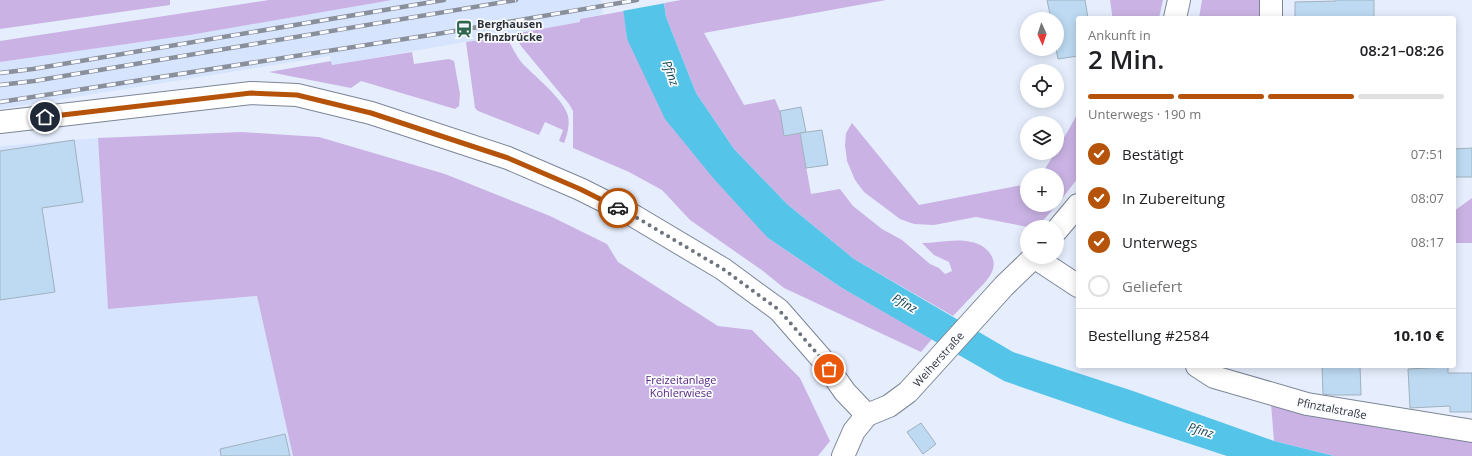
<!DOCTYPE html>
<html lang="de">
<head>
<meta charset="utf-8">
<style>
  :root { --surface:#fff; --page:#f2f2f2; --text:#202124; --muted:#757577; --line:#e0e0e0; --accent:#b45309 }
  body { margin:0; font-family:"Open Sans",sans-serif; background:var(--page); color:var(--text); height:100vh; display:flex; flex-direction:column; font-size:15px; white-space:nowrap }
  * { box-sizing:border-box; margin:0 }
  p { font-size:13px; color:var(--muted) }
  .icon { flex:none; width:22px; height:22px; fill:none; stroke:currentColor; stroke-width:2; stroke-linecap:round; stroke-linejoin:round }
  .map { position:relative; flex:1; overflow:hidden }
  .side { position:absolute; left:1076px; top:16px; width:380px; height:352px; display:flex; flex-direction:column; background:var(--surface); border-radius:4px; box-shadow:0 2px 10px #0003 }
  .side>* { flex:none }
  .needle { width:26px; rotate:177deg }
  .controls { position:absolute; left:1020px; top:12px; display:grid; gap:8px }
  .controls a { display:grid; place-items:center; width:44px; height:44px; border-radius:50%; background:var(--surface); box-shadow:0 2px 10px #0003; font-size:20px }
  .pin { position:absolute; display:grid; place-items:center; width:34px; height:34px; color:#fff; margin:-17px; border:2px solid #fff; border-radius:50%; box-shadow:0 1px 4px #0007 }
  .courier { position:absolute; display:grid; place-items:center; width:40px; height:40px; margin:-20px; border:3px solid #b45309; border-radius:50%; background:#fff; color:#222; box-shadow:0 1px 5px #0007 }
  .headline em { font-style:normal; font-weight:600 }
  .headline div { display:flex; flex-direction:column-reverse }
  .headline { display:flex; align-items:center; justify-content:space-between; height:68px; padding:0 12px }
  h1 { font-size:26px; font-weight:600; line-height:30px }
  .bar { display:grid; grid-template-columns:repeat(4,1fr); gap:6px 4px; align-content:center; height:48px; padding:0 12px }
  .bar i { height:5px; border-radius:3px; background:var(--line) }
  .bar .selected { background:var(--accent) }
  .bar p { grid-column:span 4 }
  .line { display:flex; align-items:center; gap:10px; padding:0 12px; border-top:1px solid var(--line) }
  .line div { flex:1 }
  ol { padding:0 12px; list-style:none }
  li { display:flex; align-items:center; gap:12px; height:44px }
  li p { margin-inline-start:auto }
  li .icon { padding:4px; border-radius:50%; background:var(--accent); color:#fff; stroke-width:4 }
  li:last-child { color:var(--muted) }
  li i { width:22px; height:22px; border:2px solid var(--line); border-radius:50% }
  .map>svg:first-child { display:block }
  .built { fill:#d7e4fe }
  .green { fill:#cab3e4 }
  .water { fill:#55c4e9 }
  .pier { fill:#e6eefd }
  .building { fill:#bddaf2; stroke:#a0b1bf }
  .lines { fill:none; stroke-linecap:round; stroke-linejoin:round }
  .minor-casing { stroke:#7c8596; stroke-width:24 }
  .minor { stroke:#fff; stroke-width:22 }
  .rail-casing { stroke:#8a909b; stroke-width:4.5 }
  .rail { stroke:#f9fbff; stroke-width:3; stroke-dasharray:9; stroke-linecap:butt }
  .done { stroke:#6e747e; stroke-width:4; stroke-dasharray:0 7.2 }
  .route { stroke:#b45309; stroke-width:5 }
  .labels { text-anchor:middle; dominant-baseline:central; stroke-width:3.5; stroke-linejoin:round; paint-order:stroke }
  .poi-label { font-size:11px; font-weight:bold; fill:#2e3239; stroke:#f9fbff; text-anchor:start }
  .street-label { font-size:11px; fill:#2e3239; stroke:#f9fbff }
  .park-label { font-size:11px; fill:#582980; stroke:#f9fbff }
  .water-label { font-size:12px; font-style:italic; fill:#154555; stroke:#f9fbff }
</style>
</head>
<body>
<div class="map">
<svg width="1472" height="456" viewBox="0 0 1472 456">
  <rect width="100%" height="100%" fill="#e6eefd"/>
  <g class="built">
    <path d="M392,0H601L603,14L580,19L581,22L332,65L330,56L0,109V62L190,35Z"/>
    <path d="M98,138L108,308L257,296L293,456H0V146Z"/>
  </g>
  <g class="green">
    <path d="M0,0H170V5L0,29Z"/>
    <path d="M269,0H392L190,35L0,62V41Z"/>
    <path d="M681,0H886L704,33L744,105L775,99L780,111L784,136L800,133L811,194L840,189L853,206L882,229L902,240L930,264L939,268L945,274L952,271L949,262L934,255L922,243C938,243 955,238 971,242C979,243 987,248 991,255C1001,271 981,286 972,296C965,303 959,310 953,316L854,259L787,204L734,149L696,93L666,17L664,3Z"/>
    <path d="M1110,0H1163L1159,18H1112V14Z"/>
    <path d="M1202,0H1266V18H1199Z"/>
    <path d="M624,11L627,39L768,238L842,288L932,339L921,352L784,288L763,271L690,220L662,190L629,172L573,148V111L569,104L521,46L518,41L519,33L580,22V19Z"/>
    <path d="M506,36C512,46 517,59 526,67C538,79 564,100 568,116C570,124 567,136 564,143L559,141L563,130L545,122L539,135L478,111L475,108L466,42Z"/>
    <path d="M412,52L414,64L449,59L454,61L460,94L459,106L455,109L361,81L351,88L269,72L331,61L332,65Z"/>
    <path d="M1078,113V178L1057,205V175H1041L1055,153H1057V150Z"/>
    <path d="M852,123L919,205L1027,184V205H1057L1037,227H1028L976,217L934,225L914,224L900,219L864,192L855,180L847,161L845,145L846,133Z"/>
    <path d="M241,132L319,137L445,174L550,216L607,244L618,262L718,326L752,330L800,378L830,441L818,456H293L257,296L108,309L98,138Z"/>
    <path d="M1472,198V243H1454V211Z"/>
    <path d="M1271,404L1381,428L1472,442V456H1334L1274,441Z"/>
  </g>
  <path class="water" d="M622,0L664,3L666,17L696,93L734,149L787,204L854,259L1013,352L1133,391L1274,441L1334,456H1227L1123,422L1004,381L842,288L768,238L714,179L665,119L627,39Z"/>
  <path class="pier" d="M620,0H665L666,3L622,11Z"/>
  <g class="building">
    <path d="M1047,0H1085L1088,18H1078V56L1058,59L1056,49L1057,19H1051Z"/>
    <path d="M1336,0H1374V18H1295V2L1336,1Z"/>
    <path d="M801,107L806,132L784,136L780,111Z"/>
    <path d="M822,130L828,165L806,168L800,133Z"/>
    <path d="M74,140L83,202L42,208L55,292L0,300V151Z"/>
    <path d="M1472,148V177H1454V149Z"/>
    <path d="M1322,366H1360L1361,395H1332L1323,394Z"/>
    <path d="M1448,367V373H1472V412H1450V406L1410,408L1408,369Z"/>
    <path d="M921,423L936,444L923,454L907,432Z"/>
    <path d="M285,434L290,456H221L220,449Z"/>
  </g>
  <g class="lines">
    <g class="minor-casing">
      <g id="minor">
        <path d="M1175,18L1179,0"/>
        <path d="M1271,18V0"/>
        <path d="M0,122L251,93L297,95L371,113L508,158L580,189L634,216L723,269L779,310L821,358L845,392L867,415"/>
        <path d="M1057,230L1078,205"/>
        <path d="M1034,257L1078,286"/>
        <path d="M1197,366L1214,377L1307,404L1472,431"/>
        <path d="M843,456L854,431L867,415L889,406L908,392L1004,286L1034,257"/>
      </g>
    </g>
    <use href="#minor" class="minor"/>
    <g class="rail-casing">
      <g id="rail">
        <path d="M0,73L33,69L444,0"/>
        <path d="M0,85L34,81L516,0"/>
        <path d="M0,102L443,33L637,0"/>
      </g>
    </g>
    <use href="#rail" class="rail"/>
  </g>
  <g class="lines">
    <path class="done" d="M618,208L634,216L723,269L779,310L821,358L829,369"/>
    <path class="route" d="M45,117L251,93L297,95L371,113L508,158L580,189L618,208"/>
  </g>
  <defs>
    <g id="station-bare" transform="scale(1.38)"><path d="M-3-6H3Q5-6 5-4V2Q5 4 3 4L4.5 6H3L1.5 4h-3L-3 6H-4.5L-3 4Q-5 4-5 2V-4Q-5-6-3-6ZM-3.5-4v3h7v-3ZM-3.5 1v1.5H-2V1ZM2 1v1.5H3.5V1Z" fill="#30664d" stroke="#f9fbff" stroke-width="2.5" paint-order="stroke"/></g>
  </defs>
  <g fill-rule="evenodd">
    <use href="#station-bare" x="464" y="29"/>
  </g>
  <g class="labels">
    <g class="poi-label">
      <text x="477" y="23">Berghausen<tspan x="477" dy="13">Pfinzbrücke</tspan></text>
    </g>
    <g class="street-label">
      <text transform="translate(938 359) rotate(-48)">Weiherstraße</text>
      <text transform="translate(1332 408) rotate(11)">Pfinztalstraße</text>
    </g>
    <g class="park-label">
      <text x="681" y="379">Freizeitanlage<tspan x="681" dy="13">Kohlerwiese</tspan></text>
    </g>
    <g class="water-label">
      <text transform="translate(671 73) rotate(70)">Pfinz</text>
      <text transform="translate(905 303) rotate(30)">Pfinz</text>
      <text transform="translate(1201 430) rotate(17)">Pfinz</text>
    </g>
  </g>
</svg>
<div class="controls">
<a><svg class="needle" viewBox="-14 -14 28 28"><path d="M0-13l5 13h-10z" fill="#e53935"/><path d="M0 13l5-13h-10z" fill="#757577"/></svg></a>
<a><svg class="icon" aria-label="locate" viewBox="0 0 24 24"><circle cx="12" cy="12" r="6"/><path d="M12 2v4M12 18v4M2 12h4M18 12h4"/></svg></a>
<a><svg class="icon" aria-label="layers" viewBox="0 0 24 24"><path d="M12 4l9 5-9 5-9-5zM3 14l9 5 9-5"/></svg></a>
<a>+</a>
<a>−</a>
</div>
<div class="pin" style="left:829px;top:369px;background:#ea580c"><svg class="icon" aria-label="bag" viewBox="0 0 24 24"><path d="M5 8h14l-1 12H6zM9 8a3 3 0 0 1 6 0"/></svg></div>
<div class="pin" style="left:45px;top:117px;background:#1f2937"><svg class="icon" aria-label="home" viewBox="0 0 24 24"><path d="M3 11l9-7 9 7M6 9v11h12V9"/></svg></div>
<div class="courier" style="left:618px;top:208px"><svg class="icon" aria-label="car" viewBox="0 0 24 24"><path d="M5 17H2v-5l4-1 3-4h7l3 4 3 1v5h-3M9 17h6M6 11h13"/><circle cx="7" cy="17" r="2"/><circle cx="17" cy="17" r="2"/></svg></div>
<section class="side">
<div class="headline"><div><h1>2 Min.</h1><p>Ankunft in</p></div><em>08:21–08:26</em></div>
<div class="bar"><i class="selected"></i><i class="selected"></i><i class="selected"></i><i></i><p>Unterwegs · 190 m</p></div>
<ol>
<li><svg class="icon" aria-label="check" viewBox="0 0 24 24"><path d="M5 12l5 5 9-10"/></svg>Bestätigt<p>07:51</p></li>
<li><svg class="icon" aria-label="check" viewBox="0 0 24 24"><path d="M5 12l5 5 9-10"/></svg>In Zubereitung<p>08:07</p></li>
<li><svg class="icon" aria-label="check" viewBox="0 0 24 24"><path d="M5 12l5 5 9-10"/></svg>Unterwegs<p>08:17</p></li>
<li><i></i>Geliefert</li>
</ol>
<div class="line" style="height:52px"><div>Bestellung #2584</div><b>10.10 €</b></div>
</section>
</div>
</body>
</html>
